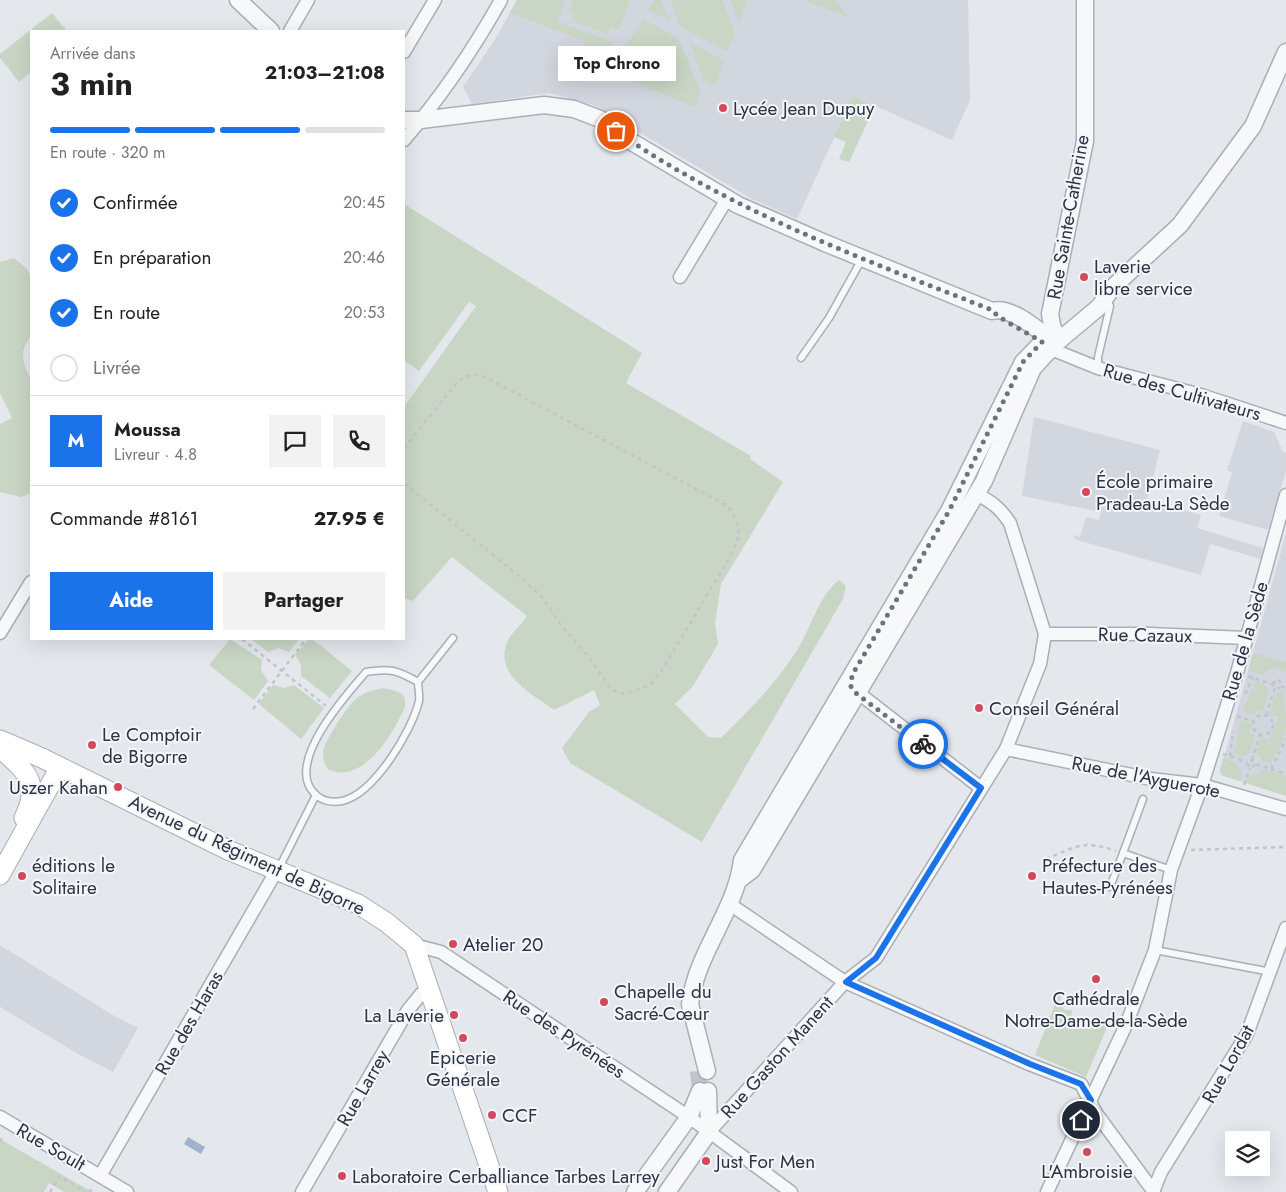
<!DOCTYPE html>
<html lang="fr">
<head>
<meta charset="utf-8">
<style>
  :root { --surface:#fff; --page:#f2f2f2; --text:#222; --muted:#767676; --line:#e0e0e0; --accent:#1a73e8 }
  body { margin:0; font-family:Jost,sans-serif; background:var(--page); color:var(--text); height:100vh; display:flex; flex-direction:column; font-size:19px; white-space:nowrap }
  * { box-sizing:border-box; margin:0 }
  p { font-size:16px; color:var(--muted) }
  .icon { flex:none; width:28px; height:28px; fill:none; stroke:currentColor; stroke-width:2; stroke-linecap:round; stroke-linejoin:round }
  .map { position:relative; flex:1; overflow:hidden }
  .panel { position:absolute; left:30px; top:30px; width:375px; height:610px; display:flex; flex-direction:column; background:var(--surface); border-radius:0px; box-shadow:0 5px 20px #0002 }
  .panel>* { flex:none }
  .tools { position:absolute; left:1225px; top:1131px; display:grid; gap:10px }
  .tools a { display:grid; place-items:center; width:45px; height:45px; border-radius:0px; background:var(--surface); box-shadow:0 5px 20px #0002; font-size:25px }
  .pin { position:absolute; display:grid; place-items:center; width:42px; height:42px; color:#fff; margin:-21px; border:2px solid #fff; border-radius:50%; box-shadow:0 1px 5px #0007 }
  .courier { position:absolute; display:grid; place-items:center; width:50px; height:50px; margin:-25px; border:4px solid #1a73e8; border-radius:50%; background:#fff; color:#222; box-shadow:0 1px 6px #0007 }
  .bubble { position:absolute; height:35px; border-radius:0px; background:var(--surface); box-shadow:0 5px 20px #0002; font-size:16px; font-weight:700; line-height:35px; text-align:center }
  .head em { font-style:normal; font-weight:700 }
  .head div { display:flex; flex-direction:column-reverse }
  .head { display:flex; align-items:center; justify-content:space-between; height:85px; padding:0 20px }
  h1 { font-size:32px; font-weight:700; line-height:38px }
  .bar { display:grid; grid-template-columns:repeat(4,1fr); gap:8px 5px; align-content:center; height:60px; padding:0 20px }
  .bar i { height:6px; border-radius:4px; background:var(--line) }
  .bar .current { background:var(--accent) }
  .bar p { grid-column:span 4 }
  .line { display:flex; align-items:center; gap:12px; padding:0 20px; border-top:1px solid var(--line) }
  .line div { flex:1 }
  .round { display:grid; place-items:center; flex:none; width:52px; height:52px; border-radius:0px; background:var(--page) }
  ol { padding:0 20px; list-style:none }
  li { display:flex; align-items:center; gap:15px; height:55px }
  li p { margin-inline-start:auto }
  li .icon { padding:5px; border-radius:50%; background:var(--accent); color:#fff; stroke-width:4 }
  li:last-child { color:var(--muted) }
  li i { width:28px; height:28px; border:2px solid var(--line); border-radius:50% }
  .cta { display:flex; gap:10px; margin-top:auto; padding:10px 20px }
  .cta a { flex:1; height:58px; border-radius:0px; background:var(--accent); color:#fff; font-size:20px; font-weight:700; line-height:58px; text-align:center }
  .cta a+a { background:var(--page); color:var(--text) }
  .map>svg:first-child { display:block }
  .built { fill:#d2d6de }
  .green { fill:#c9d6c5 }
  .water { fill:#9fb4cc }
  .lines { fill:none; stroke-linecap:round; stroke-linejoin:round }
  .tertiary-tunnel { stroke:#bfc3cb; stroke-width:16; stroke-dasharray:16 8; stroke-linecap:butt }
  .service-casing { stroke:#a9aeb7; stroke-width:9 }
  .minor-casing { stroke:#a9aeb7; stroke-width:15 }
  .tertiary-casing { stroke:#a9aeb7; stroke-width:19 }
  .secondary-casing { stroke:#a9aeb7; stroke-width:21 }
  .path { stroke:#c2c5cb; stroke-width:2.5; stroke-dasharray:4 4; stroke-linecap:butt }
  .service { stroke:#f7f8fa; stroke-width:6 }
  .minor { stroke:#f7f8fa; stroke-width:12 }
  .tertiary { stroke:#f7f8fa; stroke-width:16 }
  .secondary { stroke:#fff; stroke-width:19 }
  .done { stroke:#6c737f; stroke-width:5; stroke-dasharray:0 9 }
  .route { stroke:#1a73e8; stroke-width:6 }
  .poi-dot { fill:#d1495b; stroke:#f4f6f9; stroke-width:2 }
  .labels { text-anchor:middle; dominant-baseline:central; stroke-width:4; stroke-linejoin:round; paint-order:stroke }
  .poi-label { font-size:19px; fill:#2b3445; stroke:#f4f6f9; text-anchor:start }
  .street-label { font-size:19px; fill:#2b3445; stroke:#f4f6f9 }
</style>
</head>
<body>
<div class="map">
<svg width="1286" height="1192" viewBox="0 0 1286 1192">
  <rect width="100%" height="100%" fill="#e4e7ec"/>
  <g class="built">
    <path d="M517,0H968L970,100L952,140L853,96L797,219L752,199L593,105L549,93L472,104L463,87L496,38Z"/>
    <path d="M1034,417L1160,450L1147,500L1201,515L1197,528L1263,548L1261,559L1210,544L1201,575L1074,539L1075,535L1080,537L1086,517L1099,520L1101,512L1022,496Z"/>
    <path d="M1243,421L1274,432L1283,452L1286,453V471L1268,530L1219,516L1232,473L1227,470Z"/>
    <path d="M1286,533V796L1221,775L1220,772Z"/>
    <path d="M0,945L111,1014L138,1028L113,1072L80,1055L0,1007Z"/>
  </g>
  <g class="green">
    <path d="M517,0H565L558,22L613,42L598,67L578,60L586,41L510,13Z"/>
    <path d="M573,0H630L619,30L610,27L607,34L571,20L573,14L568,12Z"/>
    <path d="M654,0H661L670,20L648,10Z"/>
    <path d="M671,0H722L735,33L727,51L679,26Z"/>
    <path d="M730,0H748L739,23Z"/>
    <path d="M807,0H835L848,17L807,1Z"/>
    <path d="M52,13L67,31H31V72L19,82L0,58V54Z"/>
    <path d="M643,19L678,38L701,92L695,107L609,73Z"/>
    <path d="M689,42L724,60L714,86L704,81Z"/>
    <path d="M853,96L875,106L849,162L839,159L846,142L834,137Z"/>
    <path d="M404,204L642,353L626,383L751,456L750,459L783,482L721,584L715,623L718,644L693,686L675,704L708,737L721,738C750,710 780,679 800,645C812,624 820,595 839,580L846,586L843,599L702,842L570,763L562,748L589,712L600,705L594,690L554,710C532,694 492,674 508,640C513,631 522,624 527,616L452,557L413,601L404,598V407L476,306L469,302L419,371L404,360Z"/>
    <path d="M14,258L27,269L31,277V337C18,351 23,363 31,379V493L21,497L0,492V424L12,418L0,393V262Z"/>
    <path d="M230,639L262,660L261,670L268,681L254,700L209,665Z"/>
    <path d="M251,639H299L289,652L278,648L268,652Z"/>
    <path d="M309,639H312L352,671L330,698L301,676V665L295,655Z"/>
    <path d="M1253,653L1286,662V672L1276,668L1268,670L1263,675L1248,671Z"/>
    <path d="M1256,680L1264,684L1269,692L1263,712L1256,710L1255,715L1242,711Z"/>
    <path d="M273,685L284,688L294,685L324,708L301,739L259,704Z"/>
    <path d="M383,688C390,690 400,690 404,697C408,706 401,715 397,723C385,746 359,782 329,770C324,764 323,760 323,752C324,741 348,705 357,698C365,692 373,690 383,688Z"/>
    <path d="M1284,689L1286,729L1281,745L1271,763L1262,761L1257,752L1261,737L1270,740L1278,717L1269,714L1275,695Z"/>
    <path d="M1240,720L1252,724L1249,733L1255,735L1250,752L1242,756L1234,754Z"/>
    <path d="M1223,758L1234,762L1242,774L1240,781L1221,775L1220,769Z"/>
    <path d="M1264,769L1286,776V796L1246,783L1248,776L1257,775Z"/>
    <path d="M1062,993L1059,1003L1064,1010H1072L1071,1018L1075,1024L1086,1028L1092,1026L1098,1019L1101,1025H1108L1086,1077L1035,1055L1059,994Z"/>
    <path d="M0,1139L92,1192H64L49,1183L44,1192H0Z"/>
  </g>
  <path class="water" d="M188,1137L205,1147L201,1154L184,1144Z"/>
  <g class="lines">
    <path class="tertiary-tunnel" d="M698,1071L700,1091"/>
    <g class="service-casing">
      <g id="service">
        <path d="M801,358L829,318L862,259"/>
        <path d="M1098,368V357L1110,306L1105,300"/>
        <path d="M418,682C397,670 390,668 366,672C345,696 285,763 314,793C321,801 332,803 342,801C374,794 412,731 419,701C420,695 418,688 418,682L453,638"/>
        <path d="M1143,799L1123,853L1171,870"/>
        <path d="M279,868L316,795"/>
        <path d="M1110,887L1123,853"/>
        <path d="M1155,950L1271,972"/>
      </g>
    </g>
    <g class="minor-casing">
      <g id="minor">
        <path d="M290,31L308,0"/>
        <path d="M404,52L435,0"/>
        <path d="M404,140C441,97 473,50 501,0"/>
        <path d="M680,277L727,199"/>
        <path d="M1051,349L1098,368L1201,395L1286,423"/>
        <path d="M0,633L31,582"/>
        <path d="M1045,634H1149L1246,638"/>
        <path d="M852,688L981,788"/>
        <path d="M1006,749L1151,779L1202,785L1286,809"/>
        <path d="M728,903L845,982L1029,1064L1081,1084L1096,1113L1154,1192"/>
        <path d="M414,945L441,952L689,1117L791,1192"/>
        <path d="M0,1117L127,1192"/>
        <path d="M709,1132L845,982L876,958L1006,749L1040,664L1045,634L1010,523C1000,508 991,501 976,494"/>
        <path d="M100,1176L277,870"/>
        <path d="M302,1192L408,1010L421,994L429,990"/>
        <path d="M1047,1192L1126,1025L1155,950L1171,870L1202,785L1237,673L1286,495"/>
        <path d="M1153,1192L1161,1172L1247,1034L1286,928"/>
      </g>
    </g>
    <g class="tertiary-casing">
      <g id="tertiary">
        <path d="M238,0L271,31"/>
        <path d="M404,120H421L544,105L574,109L600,119L632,142L738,205L825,243L992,311C1012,305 1040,332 1055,343"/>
        <path d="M1055,341L1050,314L1085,141V0"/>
        <path d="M739,880L752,870L984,481L1033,368L1056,343L1099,307L1112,288L1180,225L1253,126L1286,52"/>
        <path d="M707,1071L690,1004C696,953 736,911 742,860L949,511L1023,362L1054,330"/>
        <path d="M635,1192L689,1117L700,1091"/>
        <path d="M667,1192L709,1132L708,1091"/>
      </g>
    </g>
    <g class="secondary-casing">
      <g id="secondary">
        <path d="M0,740L42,758L228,850L358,904L386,922L414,945L498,1192"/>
        <path d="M0,748C25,771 42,781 24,818"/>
        <path d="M0,875L60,767"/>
      </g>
    </g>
    <g class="path">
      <path d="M404,448L459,380L473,374L483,376L728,506L739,526L738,538L731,555L662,670L650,685L625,694L612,690L587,655L560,624L543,598L519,576L404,483"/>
      <path d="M242,639L326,706"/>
      <path d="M1248,676L1272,684L1275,688H1279L1281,683L1278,679L1272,684"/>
      <path d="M1281,686L1286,688"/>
      <path d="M1245,694L1253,678"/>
      <path d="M253,709L306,639"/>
      <circle cx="1263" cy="725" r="10"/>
      <path d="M1266,715L1275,688"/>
      <path d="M1237,716L1253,721"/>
      <path d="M1223,754L1247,762"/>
      <path d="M1230,756L1233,731"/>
      <path d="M1252,760L1260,735"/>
      <path d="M1255,764L1252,768L1247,764L1252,760L1255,764L1271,769L1286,739"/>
      <path d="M1271,769L1286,774"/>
      <path d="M1244,785L1250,768"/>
      <path d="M1191,850L1286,847"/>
      <path d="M1046,859C1076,847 1083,839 1116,851"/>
      <path d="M0,1142L2,1138"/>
      <path d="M50,1192L59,1176L86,1192"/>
      <path d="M90,1192L91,1189"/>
    </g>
    <use href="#service" class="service"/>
    <use href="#minor" class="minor"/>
    <use href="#tertiary" class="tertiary"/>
    <use href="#secondary" class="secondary"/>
  </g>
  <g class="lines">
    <path class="done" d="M616,131C731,211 863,259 992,310C997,318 1030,334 1042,342L1023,362L949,511L852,675L851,687L857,694L923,744"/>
    <path class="route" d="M923,744L981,788L876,958L846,982L1030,1064L1081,1084L1091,1100L1081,1120"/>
  </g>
  <g class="poi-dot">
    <circle cx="723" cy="108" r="5"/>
    <circle cx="1084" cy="277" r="5"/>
    <circle cx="1086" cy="492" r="5"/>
    <circle cx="979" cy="708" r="5"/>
    <circle cx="92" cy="745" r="5"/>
    <circle cx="118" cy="787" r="5"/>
    <circle cx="22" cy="876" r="5"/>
    <circle cx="1032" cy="876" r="5"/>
    <circle cx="453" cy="944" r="5"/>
    <circle cx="1096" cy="979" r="5"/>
    <circle cx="604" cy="1002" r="5"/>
    <circle cx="454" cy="1015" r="5"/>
    <circle cx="463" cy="1038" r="5"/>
    <circle cx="492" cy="1115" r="5"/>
    <circle cx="1087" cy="1152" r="5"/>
    <circle cx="706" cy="1161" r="5"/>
    <circle cx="342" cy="1176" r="5"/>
  </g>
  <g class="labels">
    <g class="poi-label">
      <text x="733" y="108">Lycée Jean Dupuy</text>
      <text x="1094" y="266">Laverie<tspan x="1094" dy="22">libre service</tspan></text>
      <text x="1096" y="481">École primaire<tspan x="1096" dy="22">Pradeau-La Sède</tspan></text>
      <text x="989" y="708">Conseil Général</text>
      <text x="102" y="734">Le Comptoir<tspan x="102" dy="22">de Bigorre</tspan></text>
      <text x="108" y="787" text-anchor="end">Uszer Kahan</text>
      <text x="32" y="865">éditions le<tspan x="32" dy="22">Solitaire</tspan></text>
      <text x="1042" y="865">Préfecture des<tspan x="1042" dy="22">Hautes-Pyrénées</tspan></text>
      <text x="463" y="944">Atelier 20</text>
      <text x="614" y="991">Chapelle du<tspan x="614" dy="22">Sacré-Cœur</tspan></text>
      <text x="1096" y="998" text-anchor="middle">Cathédrale<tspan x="1096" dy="22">Notre-Dame-de-la-Sède</tspan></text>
      <text x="444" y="1015" text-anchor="end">La Laverie</text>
      <text x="463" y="1057" text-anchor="middle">Epicerie<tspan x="463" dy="22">Générale</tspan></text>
      <text x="502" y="1115">CCF</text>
      <text x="716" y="1161">Just For Men</text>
      <text x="1087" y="1171" text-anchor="middle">L'Ambroisie</text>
      <text x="352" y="1176">Laboratoire Cerballiance Tarbes Larrey</text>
    </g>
    <g class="street-label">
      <text transform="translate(1068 217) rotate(-80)">Rue Sainte-Catherine</text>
      <text transform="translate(1182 392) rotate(16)">Rue des Cultivateurs</text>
      <text transform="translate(1145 635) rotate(1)">Rue Cazaux</text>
      <text transform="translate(1245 641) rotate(-74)">Rue de la Sède</text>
      <text transform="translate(1146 777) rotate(11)">Rue de l'Ayguerote</text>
      <text transform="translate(247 855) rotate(25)">Avenue du Régiment de Bigorre</text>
      <text transform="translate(189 1023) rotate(-60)">Rue des Haras</text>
      <text transform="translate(564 1034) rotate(34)">Rue des Pyrénées</text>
      <text transform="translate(777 1057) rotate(-48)">Rue Gaston Manent</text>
      <text transform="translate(1228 1064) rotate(-61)">Rue Lordat</text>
      <text transform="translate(363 1088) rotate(-60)">Rue Larrey</text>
      <text transform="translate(51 1147) rotate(30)">Rue Soult</text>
    </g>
  </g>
</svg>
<div class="tools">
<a><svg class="icon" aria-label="layers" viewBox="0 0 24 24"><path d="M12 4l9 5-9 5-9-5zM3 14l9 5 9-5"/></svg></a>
</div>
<div class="pin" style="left:616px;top:131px;background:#ea580c"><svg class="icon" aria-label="bag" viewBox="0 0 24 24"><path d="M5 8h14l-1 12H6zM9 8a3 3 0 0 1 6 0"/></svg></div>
<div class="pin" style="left:1081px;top:1120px;background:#1f2937"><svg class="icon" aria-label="home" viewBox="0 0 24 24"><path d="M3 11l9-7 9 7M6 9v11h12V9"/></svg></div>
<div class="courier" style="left:923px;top:744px"><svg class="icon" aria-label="bike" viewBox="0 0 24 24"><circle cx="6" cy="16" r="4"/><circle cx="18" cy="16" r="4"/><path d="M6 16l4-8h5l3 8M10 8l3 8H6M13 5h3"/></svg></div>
<div class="bubble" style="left:558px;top:46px;width:118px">Top Chrono</div>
<section class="panel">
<div class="head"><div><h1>3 min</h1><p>Arrivée dans</p></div><em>21:03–21:08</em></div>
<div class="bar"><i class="current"></i><i class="current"></i><i class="current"></i><i></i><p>En route · 320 m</p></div>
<ol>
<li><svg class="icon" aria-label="check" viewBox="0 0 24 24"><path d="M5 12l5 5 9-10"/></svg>Confirmée<p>20:45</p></li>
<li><svg class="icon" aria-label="check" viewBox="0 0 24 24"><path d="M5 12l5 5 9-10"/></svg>En préparation<p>20:46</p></li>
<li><svg class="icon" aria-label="check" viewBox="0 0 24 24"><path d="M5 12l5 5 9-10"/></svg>En route<p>20:53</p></li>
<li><i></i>Livrée</li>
</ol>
<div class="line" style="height:90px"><b class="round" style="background:var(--accent);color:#fff">M</b><div><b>Moussa</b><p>Livreur · 4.8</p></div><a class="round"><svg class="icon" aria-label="chat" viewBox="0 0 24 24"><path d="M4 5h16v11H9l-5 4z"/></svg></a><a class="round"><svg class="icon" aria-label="phone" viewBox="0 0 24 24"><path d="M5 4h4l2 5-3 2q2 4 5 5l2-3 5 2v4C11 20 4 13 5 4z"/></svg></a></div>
<div class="line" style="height:65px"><div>Commande #8161</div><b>27.95 €</b></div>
<div class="cta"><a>Aide</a><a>Partager</a></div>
</section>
</div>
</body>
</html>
